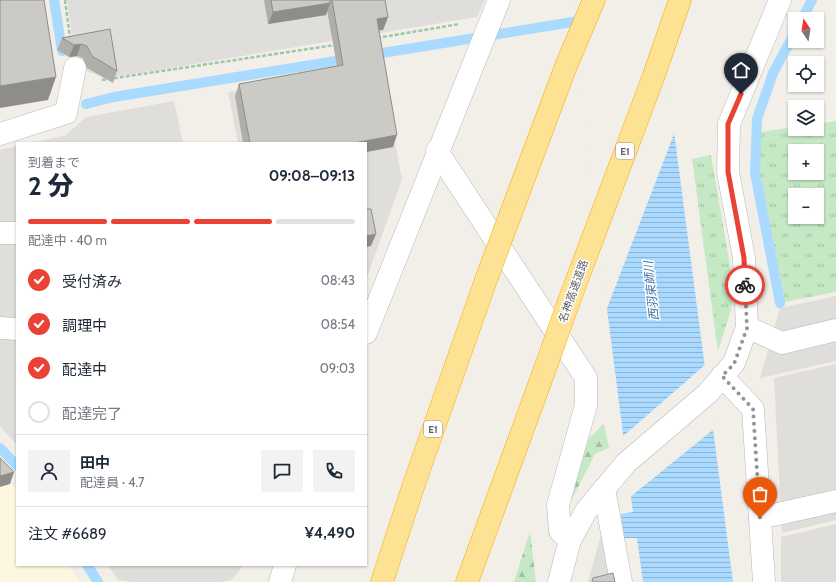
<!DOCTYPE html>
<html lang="ja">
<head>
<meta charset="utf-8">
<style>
  :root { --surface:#fff; --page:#f2f2f3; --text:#1f2937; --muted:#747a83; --line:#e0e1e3; --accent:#ea4335 }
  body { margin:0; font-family:Cabin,"Noto Sans JP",sans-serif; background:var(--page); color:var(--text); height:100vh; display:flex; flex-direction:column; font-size:15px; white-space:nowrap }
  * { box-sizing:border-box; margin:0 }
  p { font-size:13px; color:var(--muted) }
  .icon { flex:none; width:22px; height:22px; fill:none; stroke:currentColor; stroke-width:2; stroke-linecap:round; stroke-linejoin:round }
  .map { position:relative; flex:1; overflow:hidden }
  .details { position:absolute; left:16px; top:142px; width:351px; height:424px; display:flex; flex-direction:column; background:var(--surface); border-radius:0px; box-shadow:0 1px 3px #0004 }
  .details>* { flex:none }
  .needle { width:26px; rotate:348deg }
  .buttons { position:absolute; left:788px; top:12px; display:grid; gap:8px }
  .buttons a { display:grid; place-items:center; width:36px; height:36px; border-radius:0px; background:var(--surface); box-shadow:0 1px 3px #0004; font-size:20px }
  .pin { position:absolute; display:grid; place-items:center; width:34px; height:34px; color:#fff; margin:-41px -17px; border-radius:50% 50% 50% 0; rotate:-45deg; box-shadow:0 0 4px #0007 }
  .pin .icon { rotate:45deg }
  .courier { position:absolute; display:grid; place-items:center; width:40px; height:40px; margin:-20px; border:3px solid #ea4335; border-radius:50%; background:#fff; color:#222; box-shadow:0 1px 5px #0007 }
  .summary em { font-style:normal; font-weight:800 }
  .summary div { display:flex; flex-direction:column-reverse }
  .summary { display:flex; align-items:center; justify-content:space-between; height:68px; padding:0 12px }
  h1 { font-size:26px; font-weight:800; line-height:30px }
  .bar { display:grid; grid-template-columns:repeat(4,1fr); gap:6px 4px; align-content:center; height:48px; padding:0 12px }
  .bar i { height:5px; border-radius:3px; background:var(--line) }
  .bar .current { background:var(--accent) }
  .bar p { grid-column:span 4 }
  .line { display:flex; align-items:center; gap:10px; padding:0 12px; border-top:1px solid var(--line) }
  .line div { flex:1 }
  .round { display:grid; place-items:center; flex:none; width:42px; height:42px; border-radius:0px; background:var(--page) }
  ol { padding:0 12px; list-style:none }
  li { display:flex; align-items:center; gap:12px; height:44px }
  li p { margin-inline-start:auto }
  li .icon { padding:4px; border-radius:50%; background:var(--accent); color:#fff; stroke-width:4 }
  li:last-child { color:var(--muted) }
  li i { width:22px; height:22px; border:2px solid var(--line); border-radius:50% }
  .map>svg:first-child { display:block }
  .commercial { fill:#fef7e0 }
  .industrial { fill:#e0deda }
  .grass { fill:url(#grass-tufts); fill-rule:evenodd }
  .forest { fill:url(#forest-firs) }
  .water { fill:url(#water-rules) }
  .pier { fill:#f1efe8 }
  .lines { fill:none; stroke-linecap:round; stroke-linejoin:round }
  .stream { stroke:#aadaff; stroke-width:10 }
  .minor-casing { stroke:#b5b8bc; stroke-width:23 }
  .highway-casing { stroke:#f9ab00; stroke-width:23 }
  .path { stroke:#9cc7a9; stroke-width:2.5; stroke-dasharray:4 2; stroke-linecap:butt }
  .minor { stroke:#fff; stroke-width:22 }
  .highway { stroke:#fde293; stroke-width:22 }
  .highway-bridge-casing { stroke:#f9ab00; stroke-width:23; stroke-linecap:butt }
  .highway-bridge { stroke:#fde293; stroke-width:22 }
  .wall { fill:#afaea9 }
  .shaded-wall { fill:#8f8d8a }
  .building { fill:#cccac5; stroke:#8f8d8a }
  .done { stroke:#929495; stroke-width:4; stroke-dasharray:0 7.2 }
  .route { stroke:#ea4335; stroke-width:5 }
  .labels { text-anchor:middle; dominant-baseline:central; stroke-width:3; stroke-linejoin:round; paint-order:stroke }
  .shield { fill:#fff; stroke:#8f9295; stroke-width:1 }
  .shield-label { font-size:10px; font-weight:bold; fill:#5f6368 }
  .street-label { font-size:11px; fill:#5f6368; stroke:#fff }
  .water-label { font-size:12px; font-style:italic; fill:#4174aa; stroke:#fff }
</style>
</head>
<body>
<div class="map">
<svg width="836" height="582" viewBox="0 0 836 582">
  <defs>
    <pattern id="grass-tufts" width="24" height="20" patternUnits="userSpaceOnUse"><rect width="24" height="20" fill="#c5e8c5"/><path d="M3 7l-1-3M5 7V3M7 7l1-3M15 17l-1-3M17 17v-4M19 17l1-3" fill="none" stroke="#a3c0a4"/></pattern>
    <pattern id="forest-firs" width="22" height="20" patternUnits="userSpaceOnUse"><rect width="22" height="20" fill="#c5e8c5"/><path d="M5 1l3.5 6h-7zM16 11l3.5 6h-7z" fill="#a3c0a4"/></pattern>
    <pattern id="water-rules" width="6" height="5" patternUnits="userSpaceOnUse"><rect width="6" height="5" fill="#aadaff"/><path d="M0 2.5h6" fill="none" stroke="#8eb4d2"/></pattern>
  </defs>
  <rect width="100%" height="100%" fill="#f1efe8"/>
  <path class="commercial" d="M0,471L17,490V565H68L80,582H0Z"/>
  <g class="industrial">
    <path d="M67,0H485L477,17L134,74L104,77L88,72L75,58Z"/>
    <path d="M381,69L402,179L366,280V143H238L228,92Z"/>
    <path d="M174,101L183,143H31L66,135L86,117Z"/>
    <path d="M17,146V445L0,426V150Z"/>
    <path d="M836,296V361L760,378L780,308Z"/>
    <path d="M836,364V520L782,533L774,378Z"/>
    <path d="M604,524L628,582H588Z"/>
    <path d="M836,524V582H781V537Z"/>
    <path d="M108,565H243L232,580L218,582H132L118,580Z"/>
  </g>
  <g class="grass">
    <path d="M836,121V292L784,302L757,175L761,132L795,127V129H817V124ZM795,151H817V173H795ZM795,195H817V217H795Z"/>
    <path d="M711,155L734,289L731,310L718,351L692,159Z"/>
  </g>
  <g class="forest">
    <path d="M604,424L609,448L595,454L571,501L568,490L585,442Z"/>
    <path d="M530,531L536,582H514Z"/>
  </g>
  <path class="water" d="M673,124L733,582H643L637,538H624L621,514L633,512L606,301Z"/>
  <g class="pier">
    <path d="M570,0H657L676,129L606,311Z"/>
    <path d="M706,364L714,429L629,498L621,438Z"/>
  </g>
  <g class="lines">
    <g class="stream">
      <path d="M54,0L62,51"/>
      <path d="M802,19L812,0"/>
      <path d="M370,55L585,20"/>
      <path d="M86,104L114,97L348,59"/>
      <path d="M780,303L755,173L757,119L773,73L795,32"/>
      <path d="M0,448L17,466"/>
      <path d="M87,565L98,582"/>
    </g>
    <g class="minor-casing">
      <g id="minor">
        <path d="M0,134L66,113L75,68"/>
        <path d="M437,151L586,378V405L558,505L560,531L570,540"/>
        <path d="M0,233H17"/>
        <path d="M747,327L782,343L836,330"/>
        <path d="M0,328L17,329"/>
        <path d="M366,333L499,0"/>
        <path d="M722,376L753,409L764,582"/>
        <path d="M604,489L621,582"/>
        <path d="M760,518L836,501"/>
        <path d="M280,582L285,565"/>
        <path d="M559,582L570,540L586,511L626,463L708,393L734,363L747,327L744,258L728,172L729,124L780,0"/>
      </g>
    </g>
    <g class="highway-casing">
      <g id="highway">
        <path d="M511,213L566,66L594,0"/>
        <path d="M569,301L653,78L680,0"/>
        <path d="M382,582L414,484L487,277"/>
        <path d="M467,582L546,366"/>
      </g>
    </g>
    <g class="path">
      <path d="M65,0L70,38"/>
      <path d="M377,38L459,24"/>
      <path d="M102,80L335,45"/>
    </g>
    <use href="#minor" class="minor"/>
    <use href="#highway" class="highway"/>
    <g class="highway-bridge-casing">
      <g id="highway-bridge">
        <path d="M487,277L511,213"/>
        <path d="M546,366L569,301"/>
      </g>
    </g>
    <use href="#highway-bridge" class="highway-bridge"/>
  </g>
  <g class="wall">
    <path d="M264,0H385L388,17L383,30H379L393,147L366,152V143H243L235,96L239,84L337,66L327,10L326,15L268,24Z"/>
    <path d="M110,29L117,71L113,83L87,68L83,58L77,56L69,57L57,50L62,38Z"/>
  </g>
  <g class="shaded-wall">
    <path d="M330,3L326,15L268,24L273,12Z"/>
    <path d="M388,17L383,30L372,31L377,19Z"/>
    <path d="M81,44L77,56L69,57L74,45Z"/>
    <path d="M56,77L48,100L0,108V86Z"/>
    <path d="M397,135L393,147L366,152V143H354Z"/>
    <path d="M376,234L371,246L366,247V236Z"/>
    <path d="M14,472L10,484L0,487V476Z"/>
  </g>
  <g class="building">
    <path d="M0,0H44L56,77L0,86Z"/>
    <path d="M271,0H330V3L273,12Z"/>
    <path d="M332,0H385L388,17L377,19L397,135L354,143H250L239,84L343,65Z"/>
    <path d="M110,29L117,71L92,56L87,46L81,44L74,45L62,38Z"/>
    <path d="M366,209H371L376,234L366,236Z"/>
    <path d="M0,458L14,472L0,476Z"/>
    <path d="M613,573L615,582H592L593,578Z"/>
  </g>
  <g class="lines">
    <path class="done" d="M745,285L747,328L734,364L722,376L753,409L760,518"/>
    <path class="route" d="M741,94L728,124V172L744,258L745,285"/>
  </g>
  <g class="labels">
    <g class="shield">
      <rect x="616" y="143" width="18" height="16" rx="3"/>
      <rect x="424" y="421" width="18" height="16" rx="3"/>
    </g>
    <g class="shield-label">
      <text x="625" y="151">E1</text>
      <text x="433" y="429">E1</text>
    </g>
    <g class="street-label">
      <text transform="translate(573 291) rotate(-70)">名神高速道路</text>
    </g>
    <g class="water-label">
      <text transform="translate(651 291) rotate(-96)">西羽束師川</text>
    </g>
  </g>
</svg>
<div class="buttons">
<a><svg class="needle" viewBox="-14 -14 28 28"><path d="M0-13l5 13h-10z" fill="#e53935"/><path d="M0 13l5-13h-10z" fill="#747a83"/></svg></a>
<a><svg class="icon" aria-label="locate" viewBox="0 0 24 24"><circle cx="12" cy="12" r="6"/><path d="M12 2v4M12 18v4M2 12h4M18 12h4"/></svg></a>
<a><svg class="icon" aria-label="layers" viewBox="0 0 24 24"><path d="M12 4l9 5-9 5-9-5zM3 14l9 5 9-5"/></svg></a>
<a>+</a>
<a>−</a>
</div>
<div class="pin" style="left:760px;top:518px;background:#ea580c"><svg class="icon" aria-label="bag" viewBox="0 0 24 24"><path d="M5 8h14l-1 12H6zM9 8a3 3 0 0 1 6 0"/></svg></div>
<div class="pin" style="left:741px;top:94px;background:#1f2937"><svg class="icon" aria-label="home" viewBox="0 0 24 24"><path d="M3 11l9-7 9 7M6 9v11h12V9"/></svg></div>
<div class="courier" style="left:745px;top:285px"><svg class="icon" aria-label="bike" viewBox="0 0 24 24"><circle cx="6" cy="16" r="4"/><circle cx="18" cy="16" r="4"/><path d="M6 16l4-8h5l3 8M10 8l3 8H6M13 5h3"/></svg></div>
<section class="details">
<div class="summary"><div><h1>2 分</h1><p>到着まで</p></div><em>09:08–09:13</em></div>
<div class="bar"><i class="current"></i><i class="current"></i><i class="current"></i><i></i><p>配達中 · 40 m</p></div>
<ol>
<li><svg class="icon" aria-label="check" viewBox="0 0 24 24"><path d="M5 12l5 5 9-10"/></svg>受付済み<p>08:43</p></li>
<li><svg class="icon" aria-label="check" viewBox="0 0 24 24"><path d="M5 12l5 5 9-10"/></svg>調理中<p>08:54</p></li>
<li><svg class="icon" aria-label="check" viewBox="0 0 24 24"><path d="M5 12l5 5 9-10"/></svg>配達中<p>09:03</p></li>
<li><i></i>配達完了</li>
</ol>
<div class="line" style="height:72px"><a class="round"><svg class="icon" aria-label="person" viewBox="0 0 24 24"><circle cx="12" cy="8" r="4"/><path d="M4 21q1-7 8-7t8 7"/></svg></a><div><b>田中</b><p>配達員 · 4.7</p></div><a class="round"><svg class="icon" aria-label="chat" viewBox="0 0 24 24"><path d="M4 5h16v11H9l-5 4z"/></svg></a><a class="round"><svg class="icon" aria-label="phone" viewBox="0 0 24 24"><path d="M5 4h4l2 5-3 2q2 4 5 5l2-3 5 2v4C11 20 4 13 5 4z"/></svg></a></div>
<div class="line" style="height:52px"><div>注文 #6689</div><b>¥4,490</b></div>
</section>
</div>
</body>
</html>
